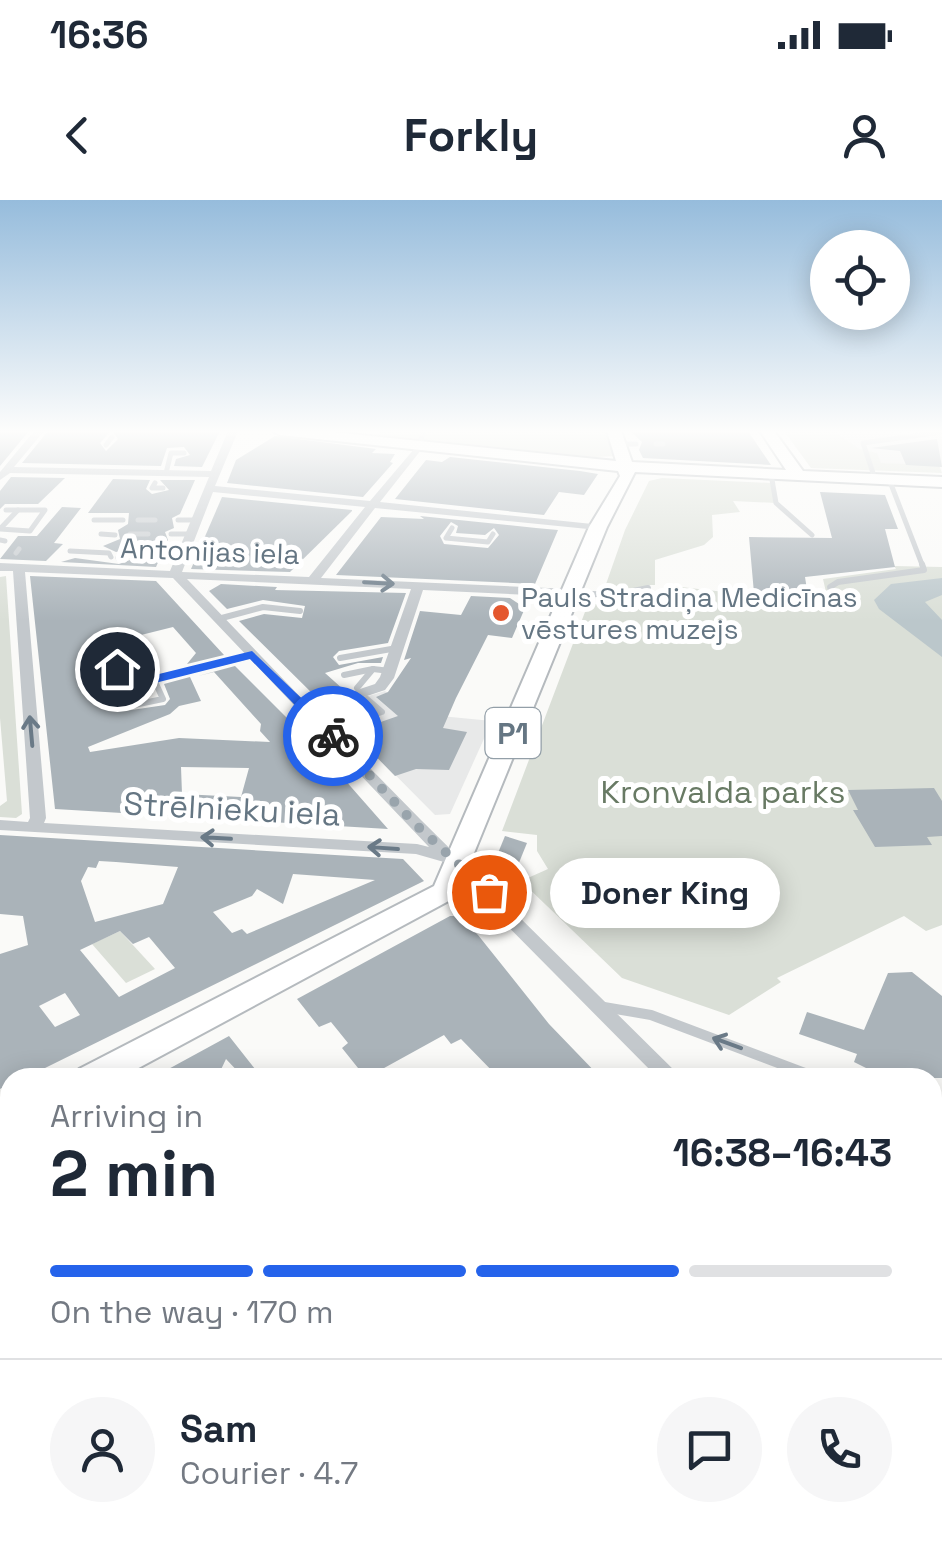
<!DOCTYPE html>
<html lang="en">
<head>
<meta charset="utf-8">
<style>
  :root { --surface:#fff; --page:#f6f6f7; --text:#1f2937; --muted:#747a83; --line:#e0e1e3; --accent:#2563eb }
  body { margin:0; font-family:"Space Grotesk",sans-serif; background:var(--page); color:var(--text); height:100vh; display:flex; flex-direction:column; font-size:38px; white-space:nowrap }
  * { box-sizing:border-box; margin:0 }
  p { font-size:32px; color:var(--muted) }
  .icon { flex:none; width:55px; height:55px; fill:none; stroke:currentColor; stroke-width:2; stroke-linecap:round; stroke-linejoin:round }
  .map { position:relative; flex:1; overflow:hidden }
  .side { position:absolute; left:0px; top:868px; width:942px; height:492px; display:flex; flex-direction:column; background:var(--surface); border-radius:30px 30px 0 0; box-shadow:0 5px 25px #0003 }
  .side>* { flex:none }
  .buttons { position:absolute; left:810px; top:30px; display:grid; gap:20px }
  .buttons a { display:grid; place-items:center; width:100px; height:100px; border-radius:50%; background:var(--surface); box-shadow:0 5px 25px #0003; font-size:50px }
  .pin { position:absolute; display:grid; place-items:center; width:85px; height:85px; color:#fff; margin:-42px; border:5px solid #fff; border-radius:50%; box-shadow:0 2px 10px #0007 }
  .courier { position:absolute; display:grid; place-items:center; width:100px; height:100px; margin:-50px; border:8px solid #2563eb; border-radius:50%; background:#fff; color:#222; box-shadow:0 2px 12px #0007 }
  .bubble { position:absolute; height:70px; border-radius:35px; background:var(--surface); box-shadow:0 5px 25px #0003; font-size:32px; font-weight:700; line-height:70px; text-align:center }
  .head em { font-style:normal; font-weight:700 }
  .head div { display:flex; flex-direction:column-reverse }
  .head { display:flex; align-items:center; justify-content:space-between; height:170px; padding:0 50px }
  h1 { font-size:65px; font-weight:700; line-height:75px }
  .bar { display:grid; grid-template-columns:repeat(4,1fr); gap:15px 10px; align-content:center; height:120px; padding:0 50px }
  .bar i { height:12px; border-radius:8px; background:var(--line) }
  .bar .on { background:var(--accent) }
  .bar p { grid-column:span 4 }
  .line { display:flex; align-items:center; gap:25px; padding:0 50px; border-top:2px solid var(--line) }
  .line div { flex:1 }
  .round { display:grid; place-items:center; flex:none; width:105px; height:105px; border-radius:52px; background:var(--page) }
  .status { display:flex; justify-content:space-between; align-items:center; height:70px; padding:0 50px; background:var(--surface); direction:ltr }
  .status svg { height:28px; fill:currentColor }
  header { display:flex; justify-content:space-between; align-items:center; height:130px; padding:0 50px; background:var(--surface); font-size:45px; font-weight:700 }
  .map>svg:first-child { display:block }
  .built { fill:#e8e9e9 }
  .green { fill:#dadfd7 }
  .water { fill:#bbc7cb }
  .building { fill:#aab3b9; fill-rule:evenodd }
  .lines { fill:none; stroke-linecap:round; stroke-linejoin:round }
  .primary-casing { stroke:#b5babe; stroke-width:4 }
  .lane-far3 { stroke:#c3c8cc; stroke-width:5 }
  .lane-far2 { stroke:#c3c8cc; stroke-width:6 }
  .lane-far1 { stroke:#c3c8cc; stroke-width:10 }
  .lane { stroke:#c3c8cc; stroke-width:14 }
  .street { fill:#c3c8cc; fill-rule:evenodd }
  .primary { fill:#fff; fill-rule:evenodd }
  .oneway { stroke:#6a7a87 }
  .route { fill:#2563eb }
  .done { stroke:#99a4ac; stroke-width:10; stroke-dasharray:0 18 }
  .poi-dot { fill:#e4572e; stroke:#fff; stroke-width:4 }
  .labels { text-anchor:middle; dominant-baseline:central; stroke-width:10; stroke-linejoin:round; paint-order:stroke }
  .far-street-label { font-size:28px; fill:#657683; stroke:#fff }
  .far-poi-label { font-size:28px; fill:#657683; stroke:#fff; text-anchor:start }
  .shield { fill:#fff; stroke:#939fa8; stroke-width:2.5 }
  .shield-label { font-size:30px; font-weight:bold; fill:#657683 }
  .park-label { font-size:32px; fill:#687a64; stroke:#fff }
  .street-label { font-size:32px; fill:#657683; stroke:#fff }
</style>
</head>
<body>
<div class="status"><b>16:36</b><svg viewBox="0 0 49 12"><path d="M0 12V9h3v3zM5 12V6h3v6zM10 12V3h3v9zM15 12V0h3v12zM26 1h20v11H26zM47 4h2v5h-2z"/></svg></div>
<header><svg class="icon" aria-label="back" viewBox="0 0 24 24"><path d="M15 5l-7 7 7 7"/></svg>Forkly<svg class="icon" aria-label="person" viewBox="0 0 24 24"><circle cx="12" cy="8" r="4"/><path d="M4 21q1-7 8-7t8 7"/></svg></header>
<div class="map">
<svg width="942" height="1358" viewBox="0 0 942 1358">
  <rect width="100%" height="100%" fill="#fafaf8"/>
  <g class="built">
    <path d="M833,231H942V267L881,263L876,253L860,249Z"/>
    <path d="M385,491L410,513L492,521L450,614L435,615L329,508Z"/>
  </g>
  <g class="green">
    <path d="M380,231H606L617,256L595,257L379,235Z"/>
    <path d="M784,231H833L860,249L877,253L881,263L939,265L942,273L811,268Z"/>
    <path d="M662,278L772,283L776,303L733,301L740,312L712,315L713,337L704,345L655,360V385H648V396L680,398L681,387L822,403L828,401L823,379L896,369L894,366L942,367V725L926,731L904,716L777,778L781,782L729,815L622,778L521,681L548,669L537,651V635L502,631L588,404H599L625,330L649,281Z"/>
    <path d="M6,376L22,614L16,618L0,617V606L7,601L0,518V377Z"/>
    <path d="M120,731L155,769L126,783L92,744Z"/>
  </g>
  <path class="water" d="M942,378V395L925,402L942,420V457L879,409L874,400L891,384Z"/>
  <g class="building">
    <path d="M0,231H29L0,266Z"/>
    <path d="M48,231H111L100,243L106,251L118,239L112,231H220L202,267L174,266L176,259L190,255L184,247L167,248L161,266L22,263Z"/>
    <path d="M630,231H748L771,265L643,258L639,250L642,242Z"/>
    <path d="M275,236L376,249L372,253L395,254L390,262L393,263L363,297L227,283L236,260Z"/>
    <path d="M937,239L942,267L906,265L900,251L871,248Z"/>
    <path d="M450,257L580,271L598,274L584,295L559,292L544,315L395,299L426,260L442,262Z"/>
    <path d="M11,277L65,278L38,304H5L0,309V291Z"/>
    <path d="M113,279L150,280L146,289L152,294L169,290L160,280H195L180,314L172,318L174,328L165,332L168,340L156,367L61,362L75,358L119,364L130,360L127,350L116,352L103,346L120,339L118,330L128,324L129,313H88Z"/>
    <path d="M820,292L885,295L898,329H885L895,367L805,377L809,402L754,393L749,337L832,338Z"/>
    <path d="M222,297L352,310V311L290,372L191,369Z"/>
    <path d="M62,307L81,308L54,343L63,344L46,361L0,359L18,336H37Z"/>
    <path d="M420,316L536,328L558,330L535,384L336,375L381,317L424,319ZM451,322L458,326L456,333L485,335L494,328L499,335L488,348L444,344L440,336Z"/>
    <path d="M30,376L156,381L224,455L187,464L196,453L173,427L137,436L157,459L153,462L145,455L113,463L111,472L116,476L142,470L115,490L149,484L153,494L125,500V511L165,505L170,499L164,484L190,477L201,501L179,506L170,514L88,547L90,552L179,538L270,542L260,531L261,524L214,472L198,476L235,466L315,546L388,629L55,609ZM181,567L249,568L241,597L182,594Z"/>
    <path d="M221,384L277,387L275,390L406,393L388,443L339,451L333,457L339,465L383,457L381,463H358L325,473L344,490L318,499L239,421L264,414L302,418L305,406L263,400L227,409L209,391Z"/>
    <path d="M471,396L510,398L525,408L512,438L488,435L456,498L443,528L467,532L449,570L416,569L395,576L352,532L398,516L376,497L388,492L411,458L404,460L420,411L461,415Z"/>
    <path d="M934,588L942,601V636L927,637L932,645L875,647L853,610H858L848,590Z"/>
    <path d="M0,635L403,659L424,681L43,869L10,878V883L0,889V754L28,745L23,716L0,714ZM99,661L116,662L178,667L163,704L95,722L81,681L88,667L96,668ZM293,674L375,680L247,734L242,729L232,733L213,712L252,696L257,689L283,704ZM120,731L133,744L149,737L175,768L119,797L80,750ZM65,793L80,815L55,827L39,806Z"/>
    <path d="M505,636L527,643L516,670L498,653Z"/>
    <path d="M450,716H458L478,735L549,824L601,878H499L461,839L451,844L444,835L366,878L342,848L348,843L331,822L319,827L297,799Z"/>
    <path d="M912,772L942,796V878H886L854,862L857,854L799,834L807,812L864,830L888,773Z"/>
    <path d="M229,836L262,878H244L226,859L217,878H152Z"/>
  </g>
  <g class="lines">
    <g class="primary-casing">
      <g id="primary">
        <path d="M273,231H322L616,261L607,231H621L632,262L786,270L760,231H774L803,271L942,277V287L635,272L607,327L456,697L120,878H75L79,869L434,686L589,327L620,276L618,271L280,235Z"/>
        <path d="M10,906V935L0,939V910Z"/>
      </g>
    </g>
    <g class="lane-far3">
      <path d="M619,244H636"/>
      <path d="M656,244H663"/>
      <path d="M106,245L112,237"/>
      <path d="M420,245L423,231"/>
      <path d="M166,273L171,253H184"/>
      <path d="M771,274L776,303L812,335"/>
      <path d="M875,279L863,243L942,232"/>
      <path d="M889,279L923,367"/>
      <path d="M155,283L152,288H163"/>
      <path d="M6,310H18"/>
      <path d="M18,310H45L30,331L0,329Z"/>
      <path d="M94,320H123"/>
      <path d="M138,320H155"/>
      <path d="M178,320H195"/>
      <path d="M452,328L446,338L488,342L493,334"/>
      <path d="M101,334L115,335"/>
      <path d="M130,334H148"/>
      <path d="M171,334H189"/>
      <path d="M0,340L5,341"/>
      <path d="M70,351L109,353L111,357"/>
      <path d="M16,353L19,349"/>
      <path d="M118,358L125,356"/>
    </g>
    <g class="lane-far2">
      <path d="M572,393L613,395L648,388"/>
      <path d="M837,406L830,387L838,382L924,370L922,364"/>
      <path d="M218,419L263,407L300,411"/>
      <path d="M340,458L397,448"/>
      <path d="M117,469L146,462L163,499L129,506"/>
      <path d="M344,475L373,469"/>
      <path d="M155,479L252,455"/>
      <path d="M357,488L373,469L390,471"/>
      <path d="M326,530L382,512L367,499"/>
    </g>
    <path class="lane-far1" d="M604,807L651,815L818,878"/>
    <g class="lane">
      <path d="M932,1035L942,1068"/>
      <path d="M224,1350L230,1358"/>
      <path d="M8,1358L20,1350"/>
    </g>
    <g class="street">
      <path d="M34,231H44L14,267L211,271L228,231H238L215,286L370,301L420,242L425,245L380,302L602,325L604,327L598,330L375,308L321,378L571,389L577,393L571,397L423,390L394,478L385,490L316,513L421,620L682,878H658L444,662L416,654L0,630V620L28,622L30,618L13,371H0V363L170,371L209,277L10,273L0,280V272ZM213,292L365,307L309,377L182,372ZM25,372L173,378L429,647L417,644L44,623L46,618ZM187,379L411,389L380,477L375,484L309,506Z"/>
      <path d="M932,1128L942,1132V1162L932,1158Z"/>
      <path d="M238,1350H276L273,1358H235Z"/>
      <path d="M712,1350H747L744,1358H709Z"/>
    </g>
    <use href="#primary" class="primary"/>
  </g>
  <defs><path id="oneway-shaft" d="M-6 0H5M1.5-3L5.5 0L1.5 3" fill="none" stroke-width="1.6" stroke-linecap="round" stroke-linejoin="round" transform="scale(2.5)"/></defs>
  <g class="oneway">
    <use href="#oneway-shaft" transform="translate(379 383) rotate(3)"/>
    <use href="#oneway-shaft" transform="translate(31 531) rotate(-95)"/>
    <use href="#oneway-shaft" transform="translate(216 638) rotate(-177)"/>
    <use href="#oneway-shaft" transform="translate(383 648) rotate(-176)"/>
    <use href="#oneway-shaft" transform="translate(727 843) rotate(-160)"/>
  </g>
  <linearGradient id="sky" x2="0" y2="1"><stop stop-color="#96bcdc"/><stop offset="0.55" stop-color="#fdfdfc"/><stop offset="1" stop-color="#fdfdfc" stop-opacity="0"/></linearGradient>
  <rect width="942" height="421" fill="url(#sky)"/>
  <path class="route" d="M252,451L338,533V539H328L250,459L155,483L142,467L117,473L111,469L146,458L159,474Z"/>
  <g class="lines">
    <path class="done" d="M333,536L415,624L489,692"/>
  </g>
  <circle class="poi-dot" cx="501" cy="413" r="10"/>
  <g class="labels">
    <g class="far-street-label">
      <text transform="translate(210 351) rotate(2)">Antonijas iela</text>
    </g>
    <g class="far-poi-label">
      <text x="521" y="397">Pauls Stradiņa Medicīnas<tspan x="521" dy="32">vēstures muzejs</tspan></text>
    </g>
    <rect class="shield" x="485.5" y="508" width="55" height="50" rx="8"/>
    <g class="shield-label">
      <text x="513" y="533">P1</text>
    </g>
    <g class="park-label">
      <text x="723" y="592">Kronvalda parks</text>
    </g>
    <g class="street-label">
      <text transform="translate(232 609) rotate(3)">Strēlnieku iela</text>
    </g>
  </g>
</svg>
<div class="buttons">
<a><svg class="icon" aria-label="locate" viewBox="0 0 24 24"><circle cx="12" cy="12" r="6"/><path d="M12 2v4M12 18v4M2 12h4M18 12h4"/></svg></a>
</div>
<div class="pin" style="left:489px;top:692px;background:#ea580c"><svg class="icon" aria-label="bag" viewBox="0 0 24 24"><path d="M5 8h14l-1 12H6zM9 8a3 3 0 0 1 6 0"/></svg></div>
<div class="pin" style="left:117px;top:469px;background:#1f2937"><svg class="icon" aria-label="home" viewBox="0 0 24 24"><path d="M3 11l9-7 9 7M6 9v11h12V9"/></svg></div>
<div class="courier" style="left:333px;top:536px"><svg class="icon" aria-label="bike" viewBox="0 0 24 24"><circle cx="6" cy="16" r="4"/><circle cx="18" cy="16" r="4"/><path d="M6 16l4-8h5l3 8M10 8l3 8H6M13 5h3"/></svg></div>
<div class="bubble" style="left:550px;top:658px;width:230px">Doner King</div>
<section class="side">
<div class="head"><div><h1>2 min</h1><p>Arriving in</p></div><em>16:38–16:43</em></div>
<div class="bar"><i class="on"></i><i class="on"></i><i class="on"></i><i></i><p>On the way · 170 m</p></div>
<div class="line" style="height:180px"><a class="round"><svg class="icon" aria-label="person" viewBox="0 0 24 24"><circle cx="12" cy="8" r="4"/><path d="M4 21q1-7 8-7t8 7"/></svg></a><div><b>Sam</b><p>Courier · 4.7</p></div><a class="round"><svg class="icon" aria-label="chat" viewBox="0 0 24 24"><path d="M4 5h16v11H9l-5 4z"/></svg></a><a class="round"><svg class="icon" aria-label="phone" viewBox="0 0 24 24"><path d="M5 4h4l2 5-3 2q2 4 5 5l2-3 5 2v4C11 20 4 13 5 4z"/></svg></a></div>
</section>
</div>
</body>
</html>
